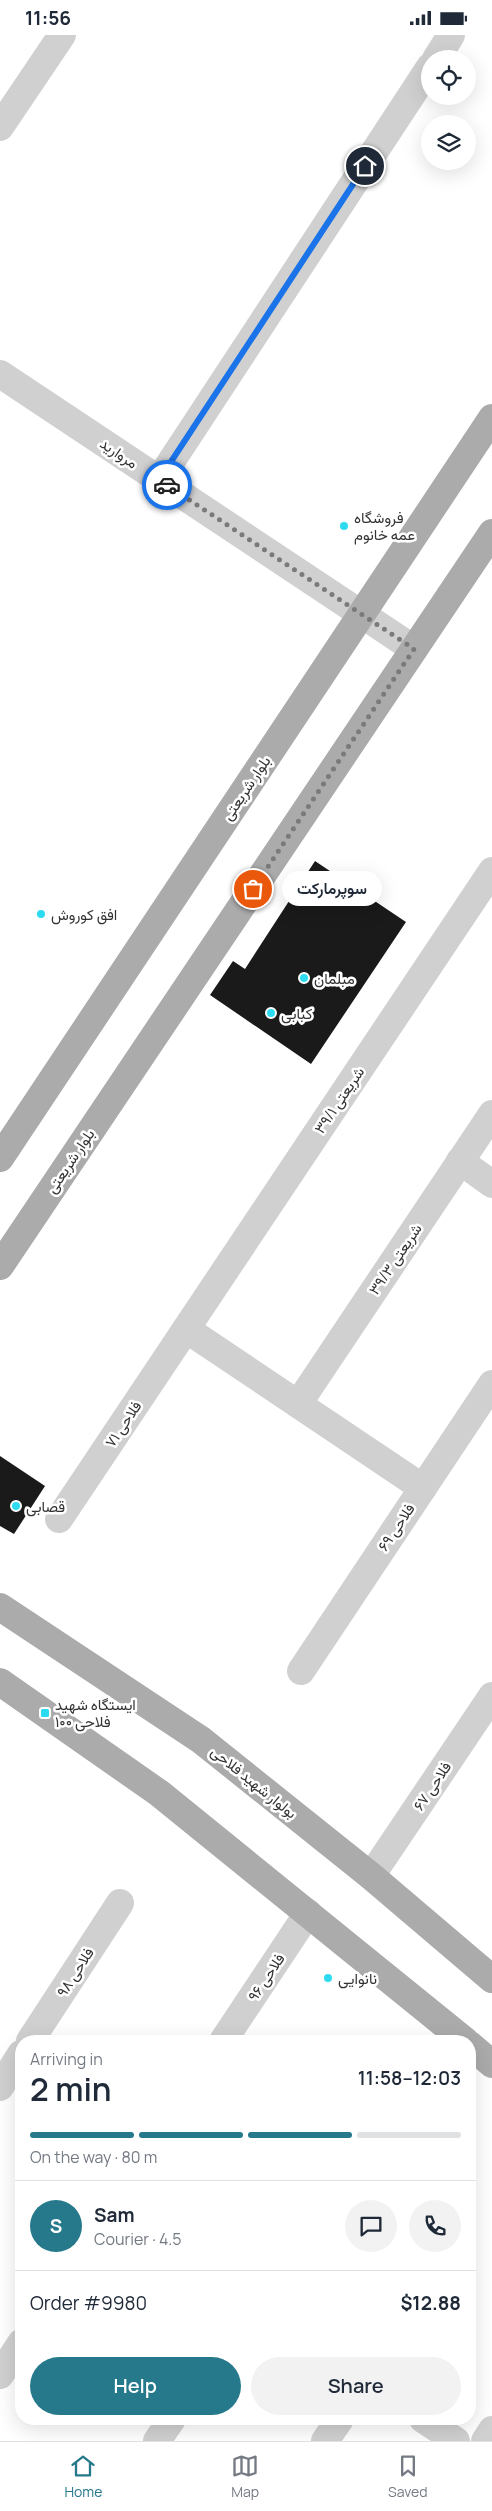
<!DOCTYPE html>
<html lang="en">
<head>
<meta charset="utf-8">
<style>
  :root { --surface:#fff; --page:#f2f2f3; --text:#1f2937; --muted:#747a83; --line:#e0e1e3; --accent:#25798b }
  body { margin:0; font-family:Manrope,Vazirmatn,sans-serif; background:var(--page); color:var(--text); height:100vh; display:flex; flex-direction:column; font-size:19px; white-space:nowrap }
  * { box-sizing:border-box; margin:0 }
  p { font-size:16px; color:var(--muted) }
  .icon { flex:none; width:28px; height:28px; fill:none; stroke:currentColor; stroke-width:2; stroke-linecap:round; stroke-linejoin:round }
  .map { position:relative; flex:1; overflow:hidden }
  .drawer { position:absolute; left:15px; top:2000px; width:461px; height:390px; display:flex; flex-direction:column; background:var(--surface); border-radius:20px; box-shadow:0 5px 20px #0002 }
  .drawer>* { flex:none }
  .buttons { position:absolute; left:421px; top:15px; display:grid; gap:10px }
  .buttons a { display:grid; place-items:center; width:55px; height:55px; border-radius:50%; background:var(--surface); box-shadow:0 5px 20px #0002; font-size:25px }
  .pin { position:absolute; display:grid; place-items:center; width:42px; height:42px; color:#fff; margin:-21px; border:2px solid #fff; border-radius:50%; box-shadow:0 1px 5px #0007 }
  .courier { position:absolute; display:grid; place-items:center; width:50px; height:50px; margin:-25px; border:4px solid #1a73e8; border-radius:50%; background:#fff; color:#222; box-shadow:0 1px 6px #0007 }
  .bubble { position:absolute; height:35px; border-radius:18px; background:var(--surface); box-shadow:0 5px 20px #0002; font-size:16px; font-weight:600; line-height:35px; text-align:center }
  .headline em { font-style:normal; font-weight:600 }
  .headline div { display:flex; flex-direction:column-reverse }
  .headline { display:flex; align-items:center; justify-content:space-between; height:85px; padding:0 15px }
  h1 { font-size:32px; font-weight:600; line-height:38px }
  .bar { display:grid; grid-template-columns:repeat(4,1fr); gap:8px 5px; align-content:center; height:60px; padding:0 15px }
  .bar i { height:6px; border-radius:4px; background:var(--line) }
  .bar .current { background:var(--accent) }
  .bar p { grid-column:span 4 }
  .line { display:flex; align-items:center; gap:12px; padding:0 15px; border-top:1px solid var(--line) }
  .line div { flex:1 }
  .round { display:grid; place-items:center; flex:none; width:52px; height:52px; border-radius:26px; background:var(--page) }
  .cta { display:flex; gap:10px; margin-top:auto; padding:10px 15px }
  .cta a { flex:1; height:58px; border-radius:30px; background:var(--accent); color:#fff; font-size:20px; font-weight:600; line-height:58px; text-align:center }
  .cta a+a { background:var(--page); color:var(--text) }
  .status { display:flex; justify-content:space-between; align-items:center; height:35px; padding:0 25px; background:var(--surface); direction:ltr }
  .status svg { height:14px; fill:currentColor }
  .tab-bar { display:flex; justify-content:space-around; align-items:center; height:70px; border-top:1px solid var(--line); background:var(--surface); font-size:14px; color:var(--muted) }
  .tab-bar a { display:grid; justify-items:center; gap:2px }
  .tab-bar .current { color:var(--accent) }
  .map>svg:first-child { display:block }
  .building { fill:#1a1a1a }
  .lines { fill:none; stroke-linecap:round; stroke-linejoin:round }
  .minor { stroke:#d0d0d0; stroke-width:28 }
  .major { stroke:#ababab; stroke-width:28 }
  .done { stroke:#7a7a7a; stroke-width:5; stroke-dasharray:0 9 }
  .route { stroke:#1a73e8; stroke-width:6 }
  .poi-dot { fill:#2ddbf1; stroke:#fff; stroke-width:2 }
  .labels { text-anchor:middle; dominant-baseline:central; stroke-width:5; stroke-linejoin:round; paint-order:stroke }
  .street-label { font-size:15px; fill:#333; stroke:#fff }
  .poi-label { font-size:15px; fill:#333; stroke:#fff; text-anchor:start }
</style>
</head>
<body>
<div class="status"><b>11:56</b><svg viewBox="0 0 49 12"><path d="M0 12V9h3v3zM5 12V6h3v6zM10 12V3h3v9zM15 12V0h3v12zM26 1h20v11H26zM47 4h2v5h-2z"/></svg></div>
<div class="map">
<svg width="492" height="2406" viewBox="0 0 492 2406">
  <rect width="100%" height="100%" fill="#fff"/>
  <g class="building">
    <path d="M315,826L406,887L311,1029L210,960L233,926L245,934Z"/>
    <path d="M0,1421L45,1451L14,1499L0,1491Z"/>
  </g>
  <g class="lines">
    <g class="minor">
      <path d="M436,24L451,0"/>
      <path d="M0,92L62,0"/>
      <path d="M0,339L414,614"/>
      <path d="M159,445L430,32"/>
      <path d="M460,1126L492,1149"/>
      <path d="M186,1294L423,1453"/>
      <path d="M298,1369L492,1079"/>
      <path d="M59,1484L492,836"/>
      <path d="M301,1636L492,1349"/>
      <path d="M371,1841L492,1661"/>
      <path d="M30,2006L120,1868"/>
      <path d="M223,2006L308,1878"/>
      <path d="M0,2052L21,2019"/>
      <path d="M0,2340L21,2308"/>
      <path d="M423,2384L456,2406"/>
      <path d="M157,2406L172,2384"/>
      <path d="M325,2406L340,2384"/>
      <path d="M485,2406L492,2395"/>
    </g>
    <g class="major">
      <path d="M0,1123L492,383"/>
      <path d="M0,1231L492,498"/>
      <path d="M0,1572L201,1705L371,1841L492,1944"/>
      <path d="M0,1647L159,1758L465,2006"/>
      <path d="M470,2010L492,2029"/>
    </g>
  </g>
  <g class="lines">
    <path class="done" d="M167,450L414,614L253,854"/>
    <path class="route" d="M167,450L159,445L365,131"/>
  </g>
  <g class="poi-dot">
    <circle cx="344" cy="491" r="5"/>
    <circle cx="41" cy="879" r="5"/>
    <circle cx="304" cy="943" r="5"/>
    <circle cx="271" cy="978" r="5"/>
    <circle cx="16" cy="1471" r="5"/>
    <rect x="40" y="1673" width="10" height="10" rx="2.5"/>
    <circle cx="328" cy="1943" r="5"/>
  </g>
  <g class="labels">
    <g class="street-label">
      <text transform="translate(119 418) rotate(34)">مروارید</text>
      <text transform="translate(246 753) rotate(-56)">بلوار شریعتی</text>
      <text transform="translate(339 1065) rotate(-56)">شریعتی ۳۹/۱</text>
      <text transform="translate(70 1126) rotate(-56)">بلوار شریعتی</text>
      <text transform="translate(395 1224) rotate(-56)">شریعتی ۳۹/۳</text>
      <text transform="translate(123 1389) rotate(-56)">فلاحی ۷۱</text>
      <text transform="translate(396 1492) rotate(-56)">فلاحی ۶۹</text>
      <text transform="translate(254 1747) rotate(39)">بولوار شهید فلاحی</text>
      <text transform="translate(432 1751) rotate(-56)">فلاحی ۶۷</text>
      <text transform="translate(75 1937) rotate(-57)">فلاحی ۹۸</text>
      <text transform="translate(266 1942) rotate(-56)">فلاحی ۹۶</text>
    </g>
    <g class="poi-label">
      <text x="354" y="482">فروشگاه<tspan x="354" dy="17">عمه خانوم</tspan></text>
      <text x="51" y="879">افق کوروش</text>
      <text x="314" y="943">مبلمان</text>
      <text x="281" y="978">کبابی</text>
      <text x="26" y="1471">قصابی</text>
      <text x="55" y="1669">ایستگاه شهید<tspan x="55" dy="17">فلاحی ۱۰۰</tspan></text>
      <text x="338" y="1943">نانوایی</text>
    </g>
  </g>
</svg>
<div class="buttons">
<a><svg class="icon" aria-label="locate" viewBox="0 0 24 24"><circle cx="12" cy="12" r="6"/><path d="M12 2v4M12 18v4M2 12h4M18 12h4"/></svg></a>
<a><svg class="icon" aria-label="layers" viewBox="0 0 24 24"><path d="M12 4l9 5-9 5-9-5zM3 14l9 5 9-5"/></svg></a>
</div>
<div class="pin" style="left:253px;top:854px;background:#ea580c"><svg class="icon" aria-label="bag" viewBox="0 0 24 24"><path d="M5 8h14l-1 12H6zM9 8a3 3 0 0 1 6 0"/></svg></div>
<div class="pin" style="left:365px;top:131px;background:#1f2937"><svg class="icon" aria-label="home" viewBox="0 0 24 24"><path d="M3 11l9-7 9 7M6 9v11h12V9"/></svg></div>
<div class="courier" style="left:167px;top:450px"><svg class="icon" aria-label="car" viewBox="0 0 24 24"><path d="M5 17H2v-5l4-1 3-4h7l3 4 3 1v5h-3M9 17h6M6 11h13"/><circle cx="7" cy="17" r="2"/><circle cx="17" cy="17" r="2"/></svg></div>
<div class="bubble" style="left:282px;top:836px;width:100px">سوپرمارکت</div>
<section class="drawer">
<div class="headline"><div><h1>2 min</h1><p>Arriving in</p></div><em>11:58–12:03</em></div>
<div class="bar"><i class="current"></i><i class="current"></i><i class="current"></i><i></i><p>On the way · 80 m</p></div>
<div class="line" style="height:90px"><b class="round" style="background:var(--accent);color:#fff">S</b><div><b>Sam</b><p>Courier · 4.5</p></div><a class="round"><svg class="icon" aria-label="chat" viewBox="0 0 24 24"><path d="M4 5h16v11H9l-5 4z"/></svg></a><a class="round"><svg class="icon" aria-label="phone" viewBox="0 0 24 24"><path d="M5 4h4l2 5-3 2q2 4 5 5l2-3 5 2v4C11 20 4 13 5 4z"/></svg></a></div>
<div class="line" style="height:65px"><div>Order #9980</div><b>$12.88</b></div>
<div class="cta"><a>Help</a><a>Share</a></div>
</section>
</div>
<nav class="tab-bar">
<a class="current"><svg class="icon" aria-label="home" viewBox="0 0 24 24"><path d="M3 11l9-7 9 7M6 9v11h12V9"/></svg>Home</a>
<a><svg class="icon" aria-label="map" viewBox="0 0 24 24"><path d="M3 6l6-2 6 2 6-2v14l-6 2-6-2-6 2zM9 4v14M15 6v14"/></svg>Map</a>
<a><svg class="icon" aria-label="saved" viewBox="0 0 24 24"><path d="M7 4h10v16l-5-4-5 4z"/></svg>Saved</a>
</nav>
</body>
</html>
